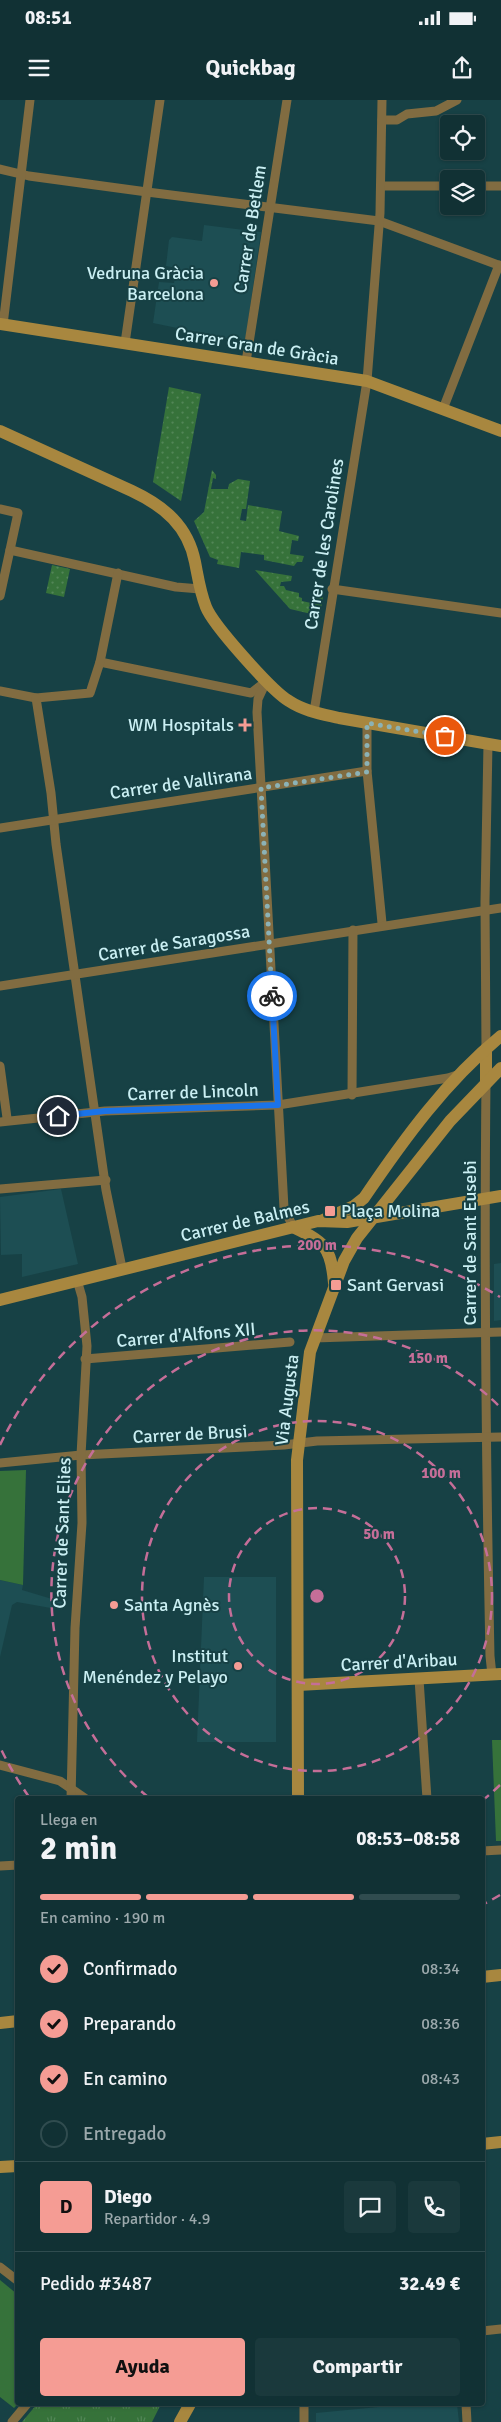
<!DOCTYPE html>
<html lang="es">
<head>
<meta charset="utf-8">
<style>
  :root { --surface:#113134; --page:#1a393c; --text:#f1f3f6; --muted:#9ca9ac; --line:#304c4f; --accent:#f59c94 }
  body { margin:0; font-family:Signika,sans-serif; background:var(--page); color:var(--text); height:100vh; display:flex; flex-direction:column; font-size:19px; white-space:nowrap }
  * { box-sizing:border-box; margin:0 }
  p { font-size:16px; color:var(--muted) }
  .icon { flex:none; width:28px; height:28px; fill:none; stroke:currentColor; stroke-width:2; stroke-linecap:round; stroke-linejoin:round }
  .map { position:relative; flex:1; overflow:hidden }
  .sheet { position:absolute; left:15px; top:1696px; width:470px; height:610px; display:flex; flex-direction:column; background:var(--surface); border-radius:5px; box-shadow:0 1px 4px #0004,0 0 0 1px var(--line) }
  .sheet>* { flex:none }
  .controls { position:absolute; left:440px; top:15px; display:grid; gap:10px }
  .controls a { display:grid; place-items:center; width:45px; height:45px; border-radius:5px; background:var(--surface); box-shadow:0 1px 4px #0004,0 0 0 1px var(--line); font-size:25px }
  .pin { position:absolute; display:grid; place-items:center; width:42px; height:42px; color:#fff; margin:-21px; border:2px solid #fff; border-radius:50%; box-shadow:0 1px 5px #0007 }
  .courier { position:absolute; display:grid; place-items:center; width:50px; height:50px; margin:-25px; border:4px solid #1a73e8; border-radius:50%; background:#fff; color:#222; box-shadow:0 1px 6px #0007 }
  .head em { font-style:normal; font-weight:800 }
  .head div { display:flex; flex-direction:column-reverse }
  .head { display:flex; align-items:center; justify-content:space-between; height:85px; padding:0 25px }
  h1 { font-size:32px; font-weight:800; line-height:38px }
  .bar { display:grid; grid-template-columns:repeat(4,1fr); gap:8px 5px; align-content:center; height:60px; padding:0 25px }
  .bar i { height:6px; border-radius:4px; background:var(--line) }
  .bar .active { background:var(--accent) }
  .bar p { grid-column:span 4 }
  .line { display:flex; align-items:center; gap:12px; padding:0 25px; border-top:1px solid var(--line) }
  .line div { flex:1 }
  .round { display:grid; place-items:center; flex:none; width:52px; height:52px; border-radius:5px; background:var(--page) }
  ol { padding:0 25px; list-style:none }
  li { display:flex; align-items:center; gap:15px; height:55px }
  li p { margin-inline-start:auto }
  li .icon { padding:5px; border-radius:50%; background:var(--accent); color:#111; stroke-width:4 }
  li:last-child { color:var(--muted) }
  li i { width:28px; height:28px; border:2px solid var(--line); border-radius:50% }
  .primary-button { display:flex; gap:10px; margin-top:auto; padding:10px 25px }
  .primary-button a { flex:1; height:58px; border-radius:5px; background:var(--accent); color:#111; font-size:20px; font-weight:800; line-height:58px; text-align:center }
  .primary-button a+a { background:var(--page); color:var(--text) }
  .status { display:flex; justify-content:space-between; align-items:center; height:35px; padding:0 25px; background:var(--surface); direction:ltr }
  .status svg { height:14px; fill:currentColor }
  header { display:flex; justify-content:space-between; align-items:center; height:65px; padding:0 25px; background:var(--surface); font-size:22px; font-weight:800 }
  .map>svg:first-child { display:block }
  .built { fill:#1d4e53 }
  .grass { fill:url(#grass-tufts) }
  .park { fill:#36723a }
  .garden { fill:url(#garden-dots) }
  .lines { fill:none; stroke-linecap:round; stroke-linejoin:round }
  .street { stroke:#816c41; stroke-width:9 }
  .secondary { stroke:#a8873f; stroke-width:12 }
  .done { stroke:#8bb2b6; stroke-width:5; stroke-dasharray:0 9 }
  .route { stroke:#1a73e8; stroke-width:6 }
  .ring { fill:none; stroke:#c56e98; stroke-width:2.5; stroke-dasharray:9 6 }
  .poi-dot { fill:#f59c94; stroke:#174145; stroke-width:2 }
  .labels { text-anchor:middle; dominant-baseline:central; stroke-width:4; stroke-linejoin:round; paint-order:stroke }
  .street-label { font-size:18px; fill:#caeff3; stroke:#174145 }
  .poi-label { font-size:18px; fill:#caeff3; stroke:#174145; text-anchor:end }
  .centre { fill:#c56e98; stroke:#174145; stroke-width:2.5 }
  .ring-label { font-size:15px; text-anchor:middle; font-weight:bold; fill:#c56e98; stroke:#174145; stroke-width:4; stroke-linejoin:round; paint-order:stroke }
</style>
</head>
<body>
<div class="status"><b>08:51</b><svg viewBox="0 0 49 12"><path d="M0 12V9h3v3zM5 12V6h3v6zM10 12V3h3v9zM15 12V0h3v12zM26 1h20v11H26zM47 4h2v5h-2z"/></svg></div>
<header><svg class="icon" aria-label="menu" viewBox="0 0 24 24"><path d="M4 6h16M4 12h16M4 18h16"/></svg>Quickbag<svg class="icon" aria-label="share" viewBox="0 0 24 24"><path d="M12 15V3M7 8l5-5 5 5M5 13v7h14v-7"/></svg></header>
<div class="map">
<svg width="501" height="2322" viewBox="0 0 501 2322">
  <defs>
    <pattern id="grass-tufts" width="24" height="20" patternUnits="userSpaceOnUse" patternTransform="scale(1.25)"><rect width="24" height="20" fill="#36723a"/><path d="M3 7l-1-3M5 7V3M7 7l1-3M15 17l-1-3M17 17v-4M19 17l1-3" fill="none" stroke="#528657"/></pattern>
    <pattern id="garden-dots" width="8" height="8" patternUnits="userSpaceOnUse" patternTransform="scale(1.25)"><rect width="8" height="8" fill="#36723a"/><path d="M2 2h.1M6 6h.1" fill="none" stroke="#528657" stroke-width="1.8" stroke-linecap="round"/></pattern>
  </defs>
  <rect width="100%" height="100%" fill="#174145"/>
  <g class="built">
    <path d="M204,125L261,132L245,242L153,223L159,182L174,183L177,168L166,166L169,140L172,137L202,141Z"/>
    <path d="M61,1089L78,1164L22,1177V1154L1,1155L0,1097Z"/>
    <path d="M501,1163V1220L494,1221V1164Z"/>
    <path d="M204,1477H276V1642H197Z"/>
    <path d="M0,1480L23,1485L22,1490L62,1502V1510L17,1502L12,1505L0,1557Z"/>
    <path d="M410,2304H457L459,2322H316V2313Z"/>
  </g>
  <path class="grass" d="M37,2304H161L152,2322H22Z"/>
  <g class="park">
    <path d="M26,1370L23,1485L0,1480V1371Z"/>
    <path d="M492,1640H501V1741H496Z"/>
    <path d="M0,2180L17,2194L18,2304L14,2308L0,2297Z"/>
  </g>
  <g class="garden">
    <path d="M169,287L201,294L181,401L153,382Z"/>
    <path d="M212,370L216,375V379L213,378L211,389H228L229,384L238,379L250,381L246,409H242L240,420L246,421L248,405L282,411L279,431L299,436L298,441L292,440L290,454L304,456L302,462H297L294,466L264,460V455L241,452L239,468L217,464L218,460L210,457L194,421L204,412Z"/>
    <path d="M52,465L70,469L64,497L46,493Z"/>
    <path d="M255,470L292,476L291,481L281,482L280,486H284L286,490L299,493V497L302,498V501L311,503L315,496L323,497L320,516L290,509Z"/>
  </g>
  <g class="lines">
    <g class="street">
      <path d="M382,20H397L407,14L436,11L457,0"/>
      <path d="M0,69L29,76L147,92L379,121L501,166"/>
      <path d="M381,86H449"/>
      <path d="M476,86H501"/>
      <path d="M3,225L30,0"/>
      <path d="M125,243L160,0"/>
      <path d="M246,262L287,0"/>
      <path d="M443,309L499,165"/>
      <path d="M0,409L18,413L0,496"/>
      <path d="M10,450L176,487L200,489"/>
      <path d="M332,489L501,513"/>
      <path d="M100,562L251,593L264,583"/>
      <path d="M266,582L258,599L257,612L284,1108L293,1127"/>
      <path d="M0,591L36,598L90,593L100,562L118,473"/>
      <path d="M36,598L51,693L56,744L106,1090L122,1168"/>
      <path d="M314,612L367,281L380,113L382,0"/>
      <path d="M367,623V671L382,823"/>
      <path d="M0,728L367,671"/>
      <path d="M0,886L501,808"/>
      <path d="M486,949L485,802L488,644"/>
      <path d="M0,966L7,1018"/>
      <path d="M486,981C484,1172 486,1364 490,1556L492,1575"/>
      <path d="M352,995L353,830"/>
      <path d="M0,1022L105,1011L278,1005L448,978L457,975"/>
      <path d="M0,1089L106,1080"/>
      <path d="M314,1238L501,1232"/>
      <path d="M85,1259L290,1242"/>
      <path d="M0,1363L81,1355L284,1345L317,1341L501,1337"/>
      <path d="M419,1579L427,1699"/>
      <path d="M0,1665L60,1681L86,1699"/>
      <path d="M71,1699L75,1528L82,1423L81,1355L87,1246L82,1197L77,1180"/>
      <path d="M482,1751L501,1750"/>
      <path d="M0,1766L18,1765"/>
      <path d="M0,2167L18,2181"/>
      <path d="M482,2231L501,2229"/>
      <path d="M466,2304L467,2322"/>
      <path d="M12,2322L27,2304"/>
      <path d="M304,2322V2304"/>
    </g>
    <g class="secondary">
      <path d="M0,224L367,281L501,331"/>
      <path d="M0,331L132,391C164,406 188,426 195,462C198,477 200,492 206,507C213,525 272,591 289,601C304,611 322,614 339,618L501,646"/>
      <path d="M486,949V981"/>
      <path d="M321,1121L354,1106L364,1098C404,1039 446,981 501,936"/>
      <path d="M293,1127C324,1142 331,1146 334,1183"/>
      <path d="M0,1200L318,1121L347,1122L501,1096"/>
      <path d="M298,1585L501,1574"/>
      <path d="M298,1699L297,1360L310,1252L344,1161L357,1138L450,1021L501,968"/>
      <path d="M482,1877L501,1875"/>
      <path d="M0,1923L18,1921"/>
      <path d="M482,2044L501,2042"/>
      <path d="M0,2067L18,2066"/>
      <path d="M180,2322L190,2304"/>
    </g>
  </g>
  <g class="lines">
    <path class="done" d="M272,896L261,688L367,672V623L445,636"/>
    <path class="route" d="M58,1016L105,1011L278,1005L272,896"/>
  </g>
  <g class="ring">
    <circle cx="317" cy="1496" r="88"/>
    <circle cx="317" cy="1496" r="175"/>
    <path d="M500 1685A263 263 0 0 1 483 1700M148 1697A263 263 0 1 1 500 1307"/>
    <path d="M500 1795A351 351 0 0 1 484 1804M29 1697A351 351 0 0 1 0 1647M0 1345A351 351 0 0 1 500 1197"/>
  </g>
  <g class="poi-dot">
    <circle cx="214" cy="183" r="5"/>
    <path d="M242.5 617.5h5v5h5v5h-5v5h-5v-5h-5v-5h5z"/>
    <rect x="324" y="1105" width="12" height="12" rx="2.5"/>
    <rect x="330" y="1179" width="12" height="12" rx="2.5"/>
    <circle cx="114" cy="1505" r="5"/>
    <circle cx="238" cy="1566" r="5"/>
  </g>
  <g class="labels">
    <g class="street-label">
      <text transform="translate(250 129) rotate(-81)">Carrer de Betlem</text>
      <text transform="translate(257 246) rotate(9)">Carrer Gran de Gràcia</text>
      <text transform="translate(324 444) rotate(-81)">Carrer de les Carolines</text>
      <text transform="translate(181 683) rotate(-8)">Carrer de Vallirana</text>
      <text transform="translate(174 843) rotate(-9)">Carrer de Saragossa</text>
      <text transform="translate(193 992) rotate(-2)">Carrer de Lincoln</text>
      <text transform="translate(245 1121) rotate(-13)">Carrer de Balmes</text>
      <text transform="translate(470 1143) rotate(-90)">Carrer de Sant Eusebi</text>
      <text transform="translate(186 1235) rotate(-5)">Carrer d'Alfons XII</text>
      <text transform="translate(287 1300) rotate(-83)">Via Augusta</text>
      <text transform="translate(190 1334) rotate(-3)">Carrer de Brusi</text>
      <text transform="translate(62 1433) rotate(-88)">Carrer de Sant Elies</text>
      <text transform="translate(399 1562) rotate(-3)">Carrer d'Aribau</text>
    </g>
    <g class="poi-label">
      <text x="204" y="173">Vedruna Gràcia<tspan x="204" dy="21">Barcelona</tspan></text>
      <text x="234" y="625">WM Hospitals</text>
      <text x="341" y="1111" text-anchor="start">Plaça Molina</text>
      <text x="347" y="1185" text-anchor="start">Sant Gervasi</text>
      <text x="124" y="1505" text-anchor="start">Santa Agnès</text>
      <text x="228" y="1556">Institut<tspan x="228" dy="21">Menéndez y Pelayo</tspan></text>
    </g>
  </g>
  <circle cx="317" cy="1496" r="8" class="centre"/>
  <g class="ring-label">
    <text x="317" y="1150">200 m</text>
    <text x="428" y="1263">150 m</text>
    <text x="441" y="1378">100 m</text>
    <text x="379" y="1439">50 m</text>
  </g>
</svg>
<div class="controls">
<a><svg class="icon" aria-label="locate" viewBox="0 0 24 24"><circle cx="12" cy="12" r="6"/><path d="M12 2v4M12 18v4M2 12h4M18 12h4"/></svg></a>
<a><svg class="icon" aria-label="layers" viewBox="0 0 24 24"><path d="M12 4l9 5-9 5-9-5zM3 14l9 5 9-5"/></svg></a>
</div>
<div class="pin" style="left:445px;top:636px;background:#ea580c"><svg class="icon" aria-label="bag" viewBox="0 0 24 24"><path d="M5 8h14l-1 12H6zM9 8a3 3 0 0 1 6 0"/></svg></div>
<div class="pin" style="left:58px;top:1016px;background:#1f2937"><svg class="icon" aria-label="home" viewBox="0 0 24 24"><path d="M3 11l9-7 9 7M6 9v11h12V9"/></svg></div>
<div class="courier" style="left:272px;top:896px"><svg class="icon" aria-label="bike" viewBox="0 0 24 24"><circle cx="6" cy="16" r="4"/><circle cx="18" cy="16" r="4"/><path d="M6 16l4-8h5l3 8M10 8l3 8H6M13 5h3"/></svg></div>
<section class="sheet">
<div class="head"><div><h1>2 min</h1><p>Llega en</p></div><em>08:53–08:58</em></div>
<div class="bar"><i class="active"></i><i class="active"></i><i class="active"></i><i></i><p>En camino · 190 m</p></div>
<ol>
<li><svg class="icon" aria-label="check" viewBox="0 0 24 24"><path d="M5 12l5 5 9-10"/></svg>Confirmado<p>08:34</p></li>
<li><svg class="icon" aria-label="check" viewBox="0 0 24 24"><path d="M5 12l5 5 9-10"/></svg>Preparando<p>08:36</p></li>
<li><svg class="icon" aria-label="check" viewBox="0 0 24 24"><path d="M5 12l5 5 9-10"/></svg>En camino<p>08:43</p></li>
<li><i></i>Entregado</li>
</ol>
<div class="line" style="height:90px"><b class="round" style="background:var(--accent);color:#111">D</b><div><b>Diego</b><p>Repartidor · 4.9</p></div><a class="round"><svg class="icon" aria-label="chat" viewBox="0 0 24 24"><path d="M4 5h16v11H9l-5 4z"/></svg></a><a class="round"><svg class="icon" aria-label="phone" viewBox="0 0 24 24"><path d="M5 4h4l2 5-3 2q2 4 5 5l2-3 5 2v4C11 20 4 13 5 4z"/></svg></a></div>
<div class="line" style="height:65px"><div>Pedido #3487</div><b>32.49 €</b></div>
<div class="primary-button"><a>Ayuda</a><a>Compartir</a></div>
</section>
</div>
</body>
</html>
